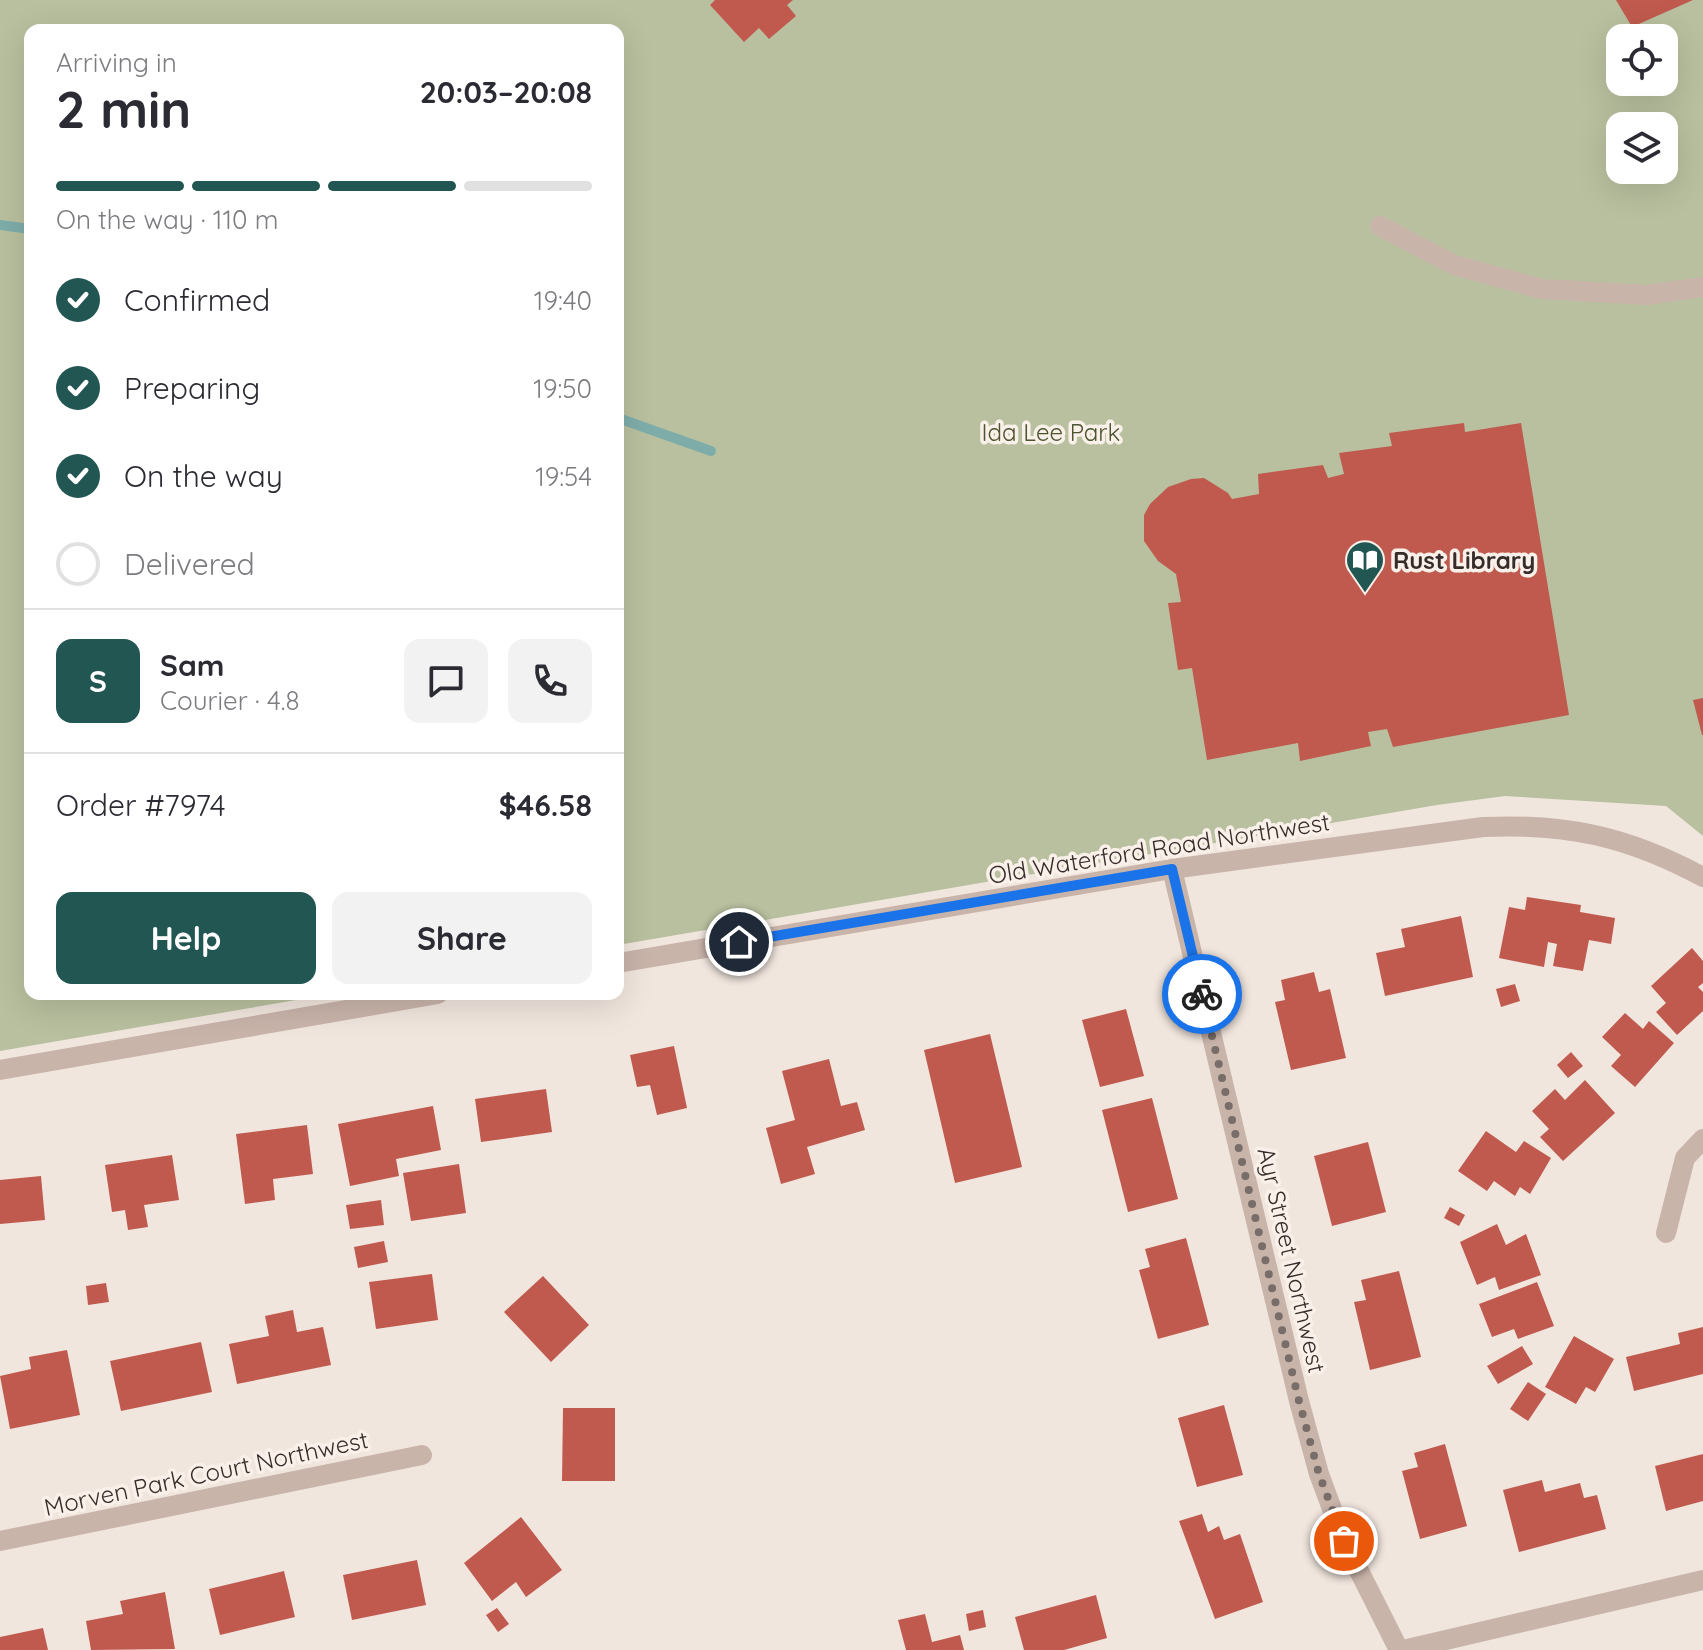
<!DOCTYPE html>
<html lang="en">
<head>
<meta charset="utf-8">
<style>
  :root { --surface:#fff; --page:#f2f2f3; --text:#2b2b33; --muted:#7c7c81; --line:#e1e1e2; --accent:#215653 }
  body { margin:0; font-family:Quicksand,sans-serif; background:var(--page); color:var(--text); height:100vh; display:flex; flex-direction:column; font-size:30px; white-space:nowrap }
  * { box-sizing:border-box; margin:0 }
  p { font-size:26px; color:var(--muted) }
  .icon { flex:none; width:44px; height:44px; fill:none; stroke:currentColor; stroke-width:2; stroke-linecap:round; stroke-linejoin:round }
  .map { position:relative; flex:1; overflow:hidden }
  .panel { position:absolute; left:24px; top:24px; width:600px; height:976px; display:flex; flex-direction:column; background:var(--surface); border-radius:16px; box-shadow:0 8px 32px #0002 }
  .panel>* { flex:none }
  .controls { position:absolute; left:1606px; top:24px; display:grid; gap:16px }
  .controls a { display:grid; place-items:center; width:72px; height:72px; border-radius:16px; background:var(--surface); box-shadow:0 8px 32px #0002; font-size:40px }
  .pin { position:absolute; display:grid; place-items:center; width:68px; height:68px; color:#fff; margin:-34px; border:4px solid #fff; border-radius:50%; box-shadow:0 2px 8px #0007 }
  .courier { position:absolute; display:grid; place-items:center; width:80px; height:80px; margin:-40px; border:6px solid #1a73e8; border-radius:50%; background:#fff; color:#222; box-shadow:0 2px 10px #0007 }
  .headline em { font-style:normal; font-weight:700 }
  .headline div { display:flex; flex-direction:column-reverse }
  .headline { display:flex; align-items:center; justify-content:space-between; height:136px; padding:0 32px }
  h1 { font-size:52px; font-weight:700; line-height:60px }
  .bar { display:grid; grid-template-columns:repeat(4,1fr); gap:12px 8px; align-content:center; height:96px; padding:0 32px }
  .bar i { height:10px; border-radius:6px; background:var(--line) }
  .bar .current { background:var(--accent) }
  .bar p { grid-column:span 4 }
  .line { display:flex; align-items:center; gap:20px; padding:0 32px; border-top:2px solid var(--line) }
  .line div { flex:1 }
  .round { display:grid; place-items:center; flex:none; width:84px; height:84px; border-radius:16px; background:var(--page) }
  ol { padding:0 32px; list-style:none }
  li { display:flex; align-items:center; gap:24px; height:88px }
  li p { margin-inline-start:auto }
  li .icon { padding:8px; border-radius:50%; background:var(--accent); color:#fff; stroke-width:4 }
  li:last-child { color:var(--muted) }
  li i { width:44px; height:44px; border:4px solid var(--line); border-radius:50% }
  .action { display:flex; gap:16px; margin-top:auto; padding:16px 32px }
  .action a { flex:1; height:92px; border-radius:16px; background:var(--accent); color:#fff; font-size:32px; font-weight:700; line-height:92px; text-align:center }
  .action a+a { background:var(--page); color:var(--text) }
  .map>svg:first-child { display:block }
  .green { fill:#b9c09f; fill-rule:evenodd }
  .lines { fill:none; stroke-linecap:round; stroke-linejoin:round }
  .stream { stroke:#7eada9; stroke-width:10 }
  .building { fill:#c05a4e }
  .minor { stroke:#c9b4aa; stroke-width:20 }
  .done { stroke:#786d68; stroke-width:8; stroke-dasharray:0 14.4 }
  .route { stroke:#1a73e8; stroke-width:10 }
  .labels { text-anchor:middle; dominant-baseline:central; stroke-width:7; stroke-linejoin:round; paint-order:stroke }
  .park-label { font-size:24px; fill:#4b542e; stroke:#f9f0ea }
  .poi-label { font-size:24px; font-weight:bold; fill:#372c29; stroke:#f9f0ea; text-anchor:start }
  .street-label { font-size:24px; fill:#372c29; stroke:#f9f0ea }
</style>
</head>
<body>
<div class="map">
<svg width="1703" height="1650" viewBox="0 0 1703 1650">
  <rect width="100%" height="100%" fill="#f1e6de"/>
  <path class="green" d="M0,0H1703V836L1666,806L1505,796L1437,805L618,945V30H30V994H331L0,1051ZM1620,38H1664V82H1620ZM1620,126H1664V170H1620Z"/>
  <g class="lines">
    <g class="stream">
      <path d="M0,225L30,229"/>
      <path d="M618,418L711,451"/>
    </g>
  </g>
  <g class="building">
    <path d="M715,0H793L787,5L796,16L769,39L759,28L744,42L710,5Z"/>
    <path d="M1616,0H1693L1632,27Z"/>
    <path d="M1464,423L1465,432L1521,423L1569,715L1393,747L1387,729L1368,732L1371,746L1300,761L1298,743L1207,760L1192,668L1178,670L1168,603L1181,602L1176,574L1158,561L1144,541V515L1150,504L1168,487L1191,479L1204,478L1228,493L1232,499L1259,494L1258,474L1323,465L1328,478L1344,474L1339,453L1392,446L1389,433Z"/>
    <path d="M1703,698V735H1702L1693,700Z"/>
    <path d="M1527,897L1581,905L1580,912L1615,918L1611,944L1589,940L1583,971L1553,966L1557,944L1548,942L1544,967L1499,958L1509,907L1525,910Z"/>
    <path d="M1461,916L1473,977L1385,996L1376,953L1405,947L1401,929Z"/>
    <path d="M1692,948L1703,961V983L1698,987L1703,992V1011L1677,1035L1656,1012L1666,1003L1651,986Z"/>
    <path d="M1314,972L1319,992L1330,989L1346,1058L1291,1070L1275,1002L1285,1000L1281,980Z"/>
    <path d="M1515,984L1520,1001L1501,1007L1496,989Z"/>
    <path d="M1126,1009L1144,1076L1100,1087L1082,1020Z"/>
    <path d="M1625,1013L1643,1029L1649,1021L1674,1043L1635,1087L1611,1066L1621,1055L1602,1037Z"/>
    <path d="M990,1034L1022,1167L955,1183L924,1050Z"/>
    <path d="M674,1046L687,1108L657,1115L650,1085L637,1087L630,1055Z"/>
    <path d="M1571,1052L1583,1066L1568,1078L1557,1065Z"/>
    <path d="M829,1059L841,1106L857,1102L865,1130L807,1147L815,1174L781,1184L766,1128L795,1120L782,1071Z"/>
    <path d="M1585,1080L1615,1113L1563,1161L1540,1137L1549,1129L1532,1111L1555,1089L1565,1100Z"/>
    <path d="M546,1089L552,1132L481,1142L475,1099Z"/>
    <path d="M1152,1098L1178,1199L1128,1212L1102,1110Z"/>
    <path d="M433,1106L441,1150L396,1159L399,1176L350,1186L338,1124Z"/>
    <path d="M307,1125L313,1174L273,1179L275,1200L245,1204L236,1134Z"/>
    <path d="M1486,1131L1516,1152L1524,1141L1551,1158L1530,1194L1520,1187L1515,1196L1494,1181L1487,1191L1458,1171Z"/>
    <path d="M1368,1142L1386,1212L1332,1226L1314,1156Z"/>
    <path d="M172,1155L179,1200L144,1205L148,1227L128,1230L125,1210L112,1212L105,1165Z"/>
    <path d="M459,1164L466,1213L411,1221L403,1173Z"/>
    <path d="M41,1176L45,1220L0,1224V1180Z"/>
    <path d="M381,1200L384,1225L350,1229L346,1205Z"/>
    <path d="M1450,1207L1465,1215L1459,1226L1444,1218Z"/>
    <path d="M1497,1224L1506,1245L1526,1234L1541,1275L1499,1290L1495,1277L1477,1285L1460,1242Z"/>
    <path d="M1186,1238L1209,1325L1158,1339L1139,1270L1150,1267L1145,1249Z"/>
    <path d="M384,1241L388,1262L358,1268L354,1247Z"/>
    <path d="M1399,1271L1421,1357L1370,1370L1354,1302L1366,1300L1361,1280Z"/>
    <path d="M432,1274L438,1320L376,1329L369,1282Z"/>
    <path d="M543,1276L589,1325L551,1362L504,1312Z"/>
    <path d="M1537,1282L1554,1326L1518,1339L1514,1329L1492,1337L1479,1304Z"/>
    <path d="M106,1283L109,1302L88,1305L86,1286Z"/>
    <path d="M293,1310L297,1332L323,1327L331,1365L237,1384L229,1344L269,1336L265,1316Z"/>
    <path d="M1703,1327V1374L1634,1391L1626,1357L1680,1344L1678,1333Z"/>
    <path d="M1574,1336L1614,1359L1595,1392L1586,1387L1576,1404L1545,1387Z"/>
    <path d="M201,1342L212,1392L121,1411L110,1361Z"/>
    <path d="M1522,1346L1533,1364L1498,1384L1487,1366Z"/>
    <path d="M67,1350L80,1415L10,1429L0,1376L31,1369L29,1357Z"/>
    <path d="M1528,1382L1546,1394L1528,1421L1510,1409Z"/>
    <path d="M1224,1405L1243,1475L1197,1487L1178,1418Z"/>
    <path d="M563,1408H615V1481H562Z"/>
    <path d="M1445,1444L1467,1526L1420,1539L1402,1471L1418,1467L1414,1453Z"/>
    <path d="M1703,1454V1501L1666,1511L1655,1466Z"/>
    <path d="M1542,1480L1545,1492L1580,1483L1584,1498L1597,1495L1606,1529L1519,1552L1503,1490Z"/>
    <path d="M1202,1514L1208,1532L1219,1526L1224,1540L1240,1534L1263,1602L1215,1619L1179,1521Z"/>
    <path d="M521,1517L562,1570L526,1597L516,1582L492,1601L464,1563Z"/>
    <path d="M417,1560L426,1605L352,1620L343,1575Z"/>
    <path d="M284,1571L295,1617L220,1635L209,1589Z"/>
    <path d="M165,1592L175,1649L91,1650L86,1621L123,1614L120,1601Z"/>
    <path d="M1096,1595L1107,1638L1064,1650H1024L1015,1617Z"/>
    <path d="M497,1608L509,1624L498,1632L486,1615Z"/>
    <path d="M983,1610L986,1627L969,1631L966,1614Z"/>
    <path d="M925,1614L932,1642L960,1635L964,1650H906L898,1620Z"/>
    <path d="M43,1628L48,1650H0V1637Z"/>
  </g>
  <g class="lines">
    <g class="minor">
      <path d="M1380,226L1454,265L1542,289L1647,295L1703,287"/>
      <path d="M1172,869L1299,1401L1319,1474L1344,1541L1399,1650"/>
      <path d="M618,963L1172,869L1483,827C1567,823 1629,837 1703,877"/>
      <path d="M0,1070L438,994"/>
      <path d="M1666,1233L1685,1158L1703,1139"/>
      <path d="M0,1541L422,1455"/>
      <path d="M1403,1650L1703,1580"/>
    </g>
  </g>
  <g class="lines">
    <path class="done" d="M1202,994L1299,1401L1319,1474L1344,1541"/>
    <path class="route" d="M739,942L1172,869L1202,994"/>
  </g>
  <defs>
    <g id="library-pin" transform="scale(2)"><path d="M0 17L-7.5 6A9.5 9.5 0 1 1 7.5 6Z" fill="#215653" stroke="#f9f0ea"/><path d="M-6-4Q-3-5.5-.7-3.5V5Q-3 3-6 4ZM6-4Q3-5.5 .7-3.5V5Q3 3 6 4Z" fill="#fff"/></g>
  </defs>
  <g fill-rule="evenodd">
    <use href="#library-pin" x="1365" y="560"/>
  </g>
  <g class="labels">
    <g class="park-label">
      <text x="1051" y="432">Ida Lee Park</text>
    </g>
    <g class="poi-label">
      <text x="1393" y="560">Rust Library</text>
    </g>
    <g class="street-label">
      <text transform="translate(1159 848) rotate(-9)">Old Waterford Road Northwest</text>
      <text transform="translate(1292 1260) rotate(77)">Ayr Street Northwest</text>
      <text transform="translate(206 1473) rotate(-12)">Morven Park Court Northwest</text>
    </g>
  </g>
</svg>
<div class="controls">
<a><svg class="icon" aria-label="locate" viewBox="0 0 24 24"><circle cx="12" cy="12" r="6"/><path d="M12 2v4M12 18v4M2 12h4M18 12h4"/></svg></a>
<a><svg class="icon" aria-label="layers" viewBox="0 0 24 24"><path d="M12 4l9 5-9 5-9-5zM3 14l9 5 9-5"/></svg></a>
</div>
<div class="pin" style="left:1344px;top:1541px;background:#ea580c"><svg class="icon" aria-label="bag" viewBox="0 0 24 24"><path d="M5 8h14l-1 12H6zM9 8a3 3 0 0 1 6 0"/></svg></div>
<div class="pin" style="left:739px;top:942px;background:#1f2937"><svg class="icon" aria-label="home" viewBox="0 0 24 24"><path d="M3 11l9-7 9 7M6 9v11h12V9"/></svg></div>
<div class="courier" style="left:1202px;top:994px"><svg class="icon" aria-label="bike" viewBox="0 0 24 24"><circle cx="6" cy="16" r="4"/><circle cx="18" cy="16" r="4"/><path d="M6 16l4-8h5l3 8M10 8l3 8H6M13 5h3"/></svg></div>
<section class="panel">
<div class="headline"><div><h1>2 min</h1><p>Arriving in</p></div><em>20:03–20:08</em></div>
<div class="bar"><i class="current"></i><i class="current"></i><i class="current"></i><i></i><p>On the way · 110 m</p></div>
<ol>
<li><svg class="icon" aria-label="check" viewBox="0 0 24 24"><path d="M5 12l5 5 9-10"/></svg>Confirmed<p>19:40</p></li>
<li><svg class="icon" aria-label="check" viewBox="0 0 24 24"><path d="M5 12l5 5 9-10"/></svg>Preparing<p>19:50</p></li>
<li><svg class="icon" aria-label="check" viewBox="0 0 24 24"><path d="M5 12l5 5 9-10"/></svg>On the way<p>19:54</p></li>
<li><i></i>Delivered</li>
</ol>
<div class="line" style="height:144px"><b class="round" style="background:var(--accent);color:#fff">S</b><div><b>Sam</b><p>Courier · 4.8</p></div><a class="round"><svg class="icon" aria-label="chat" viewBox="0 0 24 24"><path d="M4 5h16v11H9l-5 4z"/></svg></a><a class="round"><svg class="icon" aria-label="phone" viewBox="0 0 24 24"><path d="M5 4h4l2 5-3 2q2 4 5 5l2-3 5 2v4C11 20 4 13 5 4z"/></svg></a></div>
<div class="line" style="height:104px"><div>Order #7974</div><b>$46.58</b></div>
<div class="action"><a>Help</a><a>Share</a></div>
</section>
</div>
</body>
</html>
